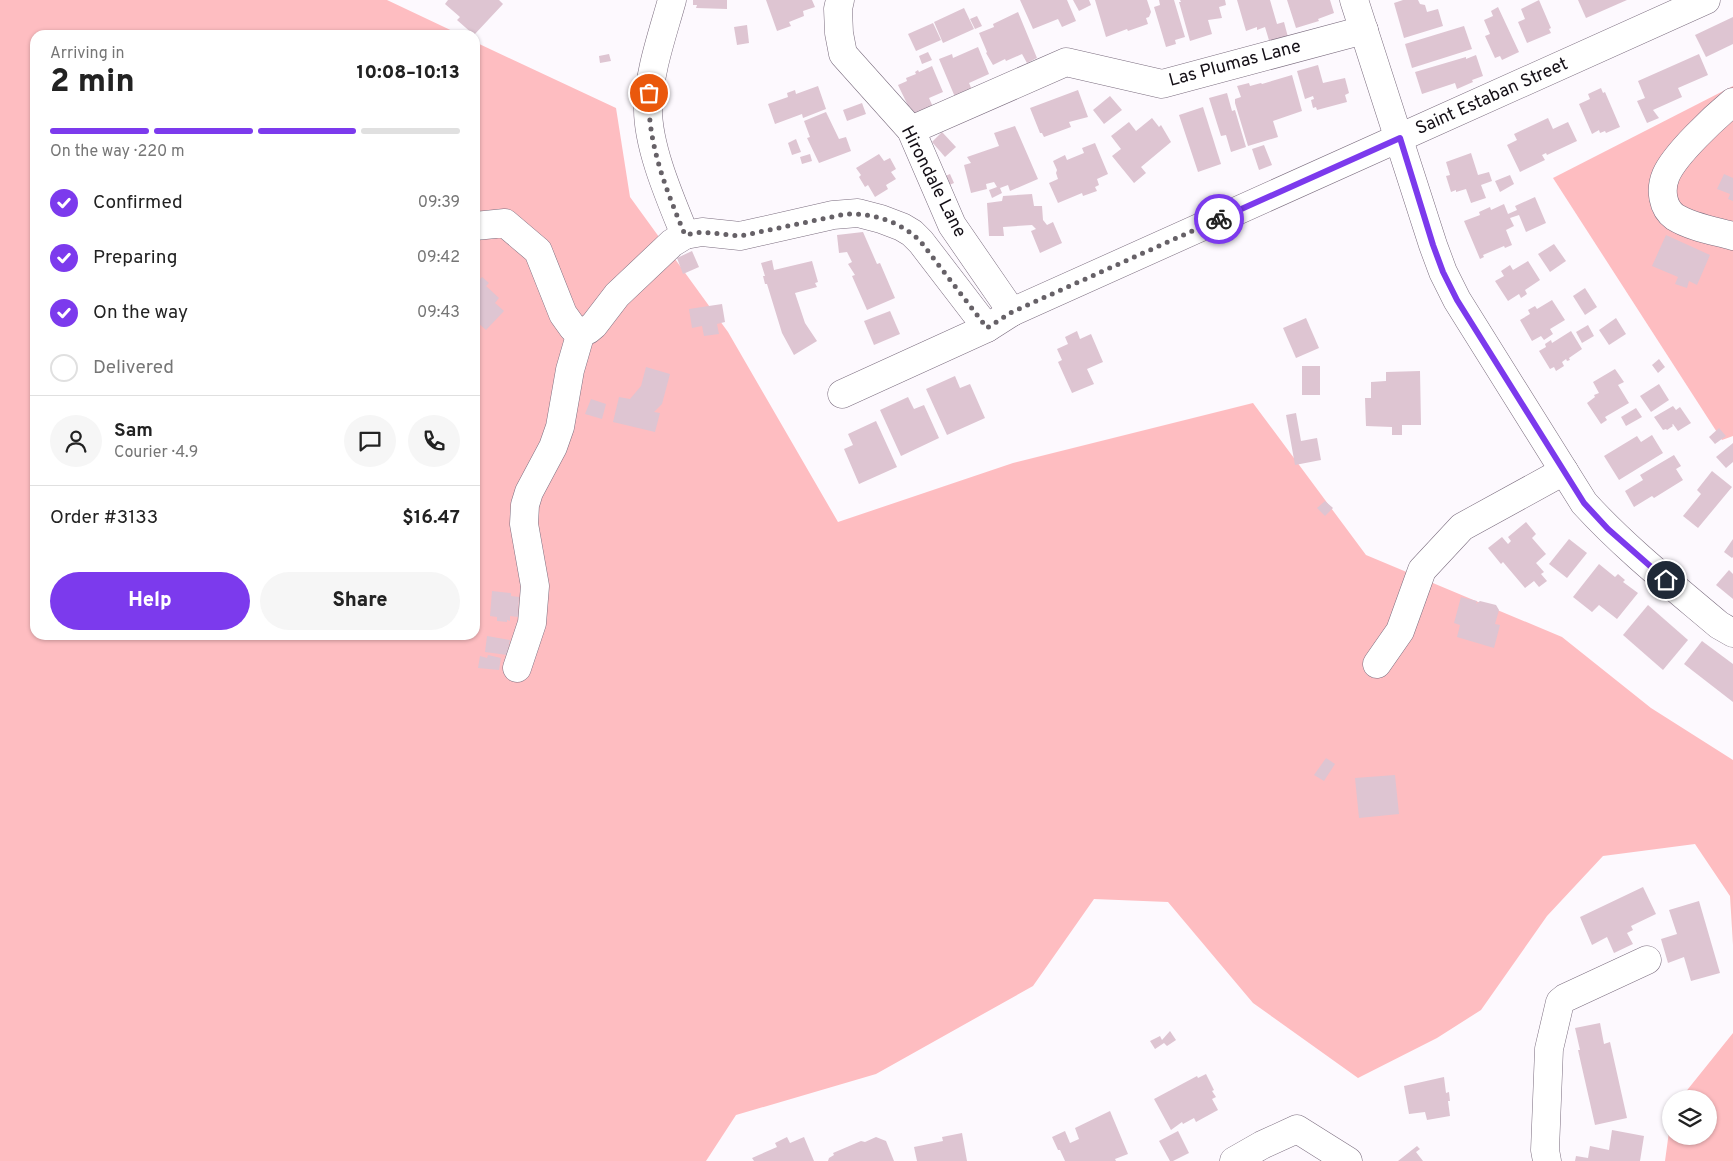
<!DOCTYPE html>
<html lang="en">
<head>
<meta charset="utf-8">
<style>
  :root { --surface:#fff; --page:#f6f6f6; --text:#222; --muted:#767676; --line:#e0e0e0; --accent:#7c3aed }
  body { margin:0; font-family:Overpass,sans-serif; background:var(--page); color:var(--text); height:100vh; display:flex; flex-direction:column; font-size:19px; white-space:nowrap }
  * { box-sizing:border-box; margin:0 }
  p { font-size:16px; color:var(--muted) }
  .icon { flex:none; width:28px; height:28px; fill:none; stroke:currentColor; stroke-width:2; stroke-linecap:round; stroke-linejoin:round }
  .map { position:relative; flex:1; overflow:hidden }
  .side { position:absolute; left:30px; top:30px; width:450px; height:610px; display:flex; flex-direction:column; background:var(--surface); border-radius:15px; box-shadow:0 1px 4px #0004 }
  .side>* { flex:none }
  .controls { position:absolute; left:1662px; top:1090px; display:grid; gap:10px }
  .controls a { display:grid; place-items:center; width:55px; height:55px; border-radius:50%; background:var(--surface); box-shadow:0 1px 4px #0004; font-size:25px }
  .pin { position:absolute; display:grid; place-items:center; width:42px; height:42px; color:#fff; margin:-21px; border:2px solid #fff; border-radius:50%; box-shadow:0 1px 5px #0007 }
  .courier { position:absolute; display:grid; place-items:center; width:50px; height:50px; margin:-25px; border:4px solid #7c3aed; border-radius:50%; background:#fff; color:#222; box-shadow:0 1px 6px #0007 }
  .overview em { font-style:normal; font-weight:800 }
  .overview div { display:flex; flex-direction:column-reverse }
  .overview { display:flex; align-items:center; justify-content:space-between; height:85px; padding:0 20px }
  h1 { font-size:32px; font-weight:800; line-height:38px }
  .bar { display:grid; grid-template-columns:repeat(4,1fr); gap:8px 5px; align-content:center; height:60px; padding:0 20px }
  .bar i { height:6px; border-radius:4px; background:var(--line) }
  .bar .on { background:var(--accent) }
  .bar p { grid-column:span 4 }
  .line { display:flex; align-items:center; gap:12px; padding:0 20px; border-top:1px solid var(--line) }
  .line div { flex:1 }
  .round { display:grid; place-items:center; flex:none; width:52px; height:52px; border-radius:26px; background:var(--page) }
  ol { padding:0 20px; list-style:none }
  li { display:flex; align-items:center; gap:15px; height:55px }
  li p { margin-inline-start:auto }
  li .icon { padding:5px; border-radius:50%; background:var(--accent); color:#fff; stroke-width:4 }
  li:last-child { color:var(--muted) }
  li i { width:28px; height:28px; border:2px solid var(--line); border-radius:50% }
  .action { display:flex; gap:10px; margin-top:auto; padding:10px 20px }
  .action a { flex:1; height:58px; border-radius:30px; background:var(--accent); color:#fff; font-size:20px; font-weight:800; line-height:58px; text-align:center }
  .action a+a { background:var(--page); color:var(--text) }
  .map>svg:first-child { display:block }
  .green { fill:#febdc1 }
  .building { fill:#dec5d2 }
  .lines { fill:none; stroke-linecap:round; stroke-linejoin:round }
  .minor-casing { stroke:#7b6d7f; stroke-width:29 }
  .minor { stroke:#fff; stroke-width:28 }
  .done { stroke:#666167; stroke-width:5; stroke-dasharray:0 9 }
  .route { stroke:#7c3aed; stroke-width:6 }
  .labels { text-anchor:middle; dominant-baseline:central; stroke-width:4; stroke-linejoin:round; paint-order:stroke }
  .street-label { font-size:18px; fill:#140f16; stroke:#fff }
</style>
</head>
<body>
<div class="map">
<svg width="1733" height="1161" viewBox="0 0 1733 1161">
  <rect width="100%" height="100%" fill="#fdf9fe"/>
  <g class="green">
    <path d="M0,0H387L461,35H35V635H475V42L616,108L630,197L728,332L838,522L1013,463L1253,403L1366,555L1562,637L1651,708L1733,760V945L1730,896L1695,844L1603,856L1547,916L1481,1010L1437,1038L1358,1078L1253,1003L1168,902L1094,899L1033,986L876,1074L736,1115L706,1161H0Z"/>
    <path d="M1733,86V436L1722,440L1553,178Z"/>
    <path d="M1733,1033V1161H1665L1671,1117V1136H1709V1099H1680Z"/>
  </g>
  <g class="building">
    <path d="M448,0H499L503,4L474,35L457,20L460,17L445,4Z"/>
    <path d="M693,0H727V9L696,8L697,5H693Z"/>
    <path d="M766,0H812L815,7L803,11L804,16L789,22L791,26L777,31Z"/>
    <path d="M1020,0H1067L1076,21L1062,27L1058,19L1033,29Z"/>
    <path d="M1073,0H1089L1091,5L1079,11Z"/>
    <path d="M1095,0H1147L1151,12L1149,17L1146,18L1148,24L1128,31L1127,29L1106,37Z"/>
    <path d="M1159,0H1174L1185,37L1175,40L1176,44L1166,47L1154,7L1160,5Z"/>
    <path d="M1180,0H1225L1226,5L1219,7L1222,18L1208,20L1212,34L1190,41L1179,2H1181Z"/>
    <path d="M1237,0H1270L1277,24L1284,22L1289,41L1271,47L1265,27L1257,30V27L1246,31Z"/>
    <path d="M1287,0H1330L1334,13L1318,19L1319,21L1296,28Z"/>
    <path d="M1403,0H1418L1420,4L1425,5L1427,12L1438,9L1443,26L1404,38L1394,3Z"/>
    <path d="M1539,0L1551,28L1549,29L1551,33L1527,43L1518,22L1525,19L1521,9Z"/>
    <path d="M1578,0H1627L1586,18Z"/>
    <path d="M1498,7L1519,52L1502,60L1500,56L1495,58L1485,36L1490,34L1484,20L1493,16L1491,11Z"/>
    <path d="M964,8L974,29L943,43L934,22Z"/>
    <path d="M1018,12L1037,58L1027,63L1022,54L1006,61L1005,59L993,65L986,53L987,52L979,33L994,27L993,24Z"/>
    <path d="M977,16L982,26L975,29L970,19Z"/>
    <path d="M1733,17V44L1706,57L1695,35Z"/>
    <path d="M933,23L941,40L916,51L908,34Z"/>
    <path d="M747,25L749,43L737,45L734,27Z"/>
    <path d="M1464,26L1472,49L1412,68L1405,44Z"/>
    <path d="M978,47L989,74L969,83L972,90L955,97L939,59L952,54L953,58Z"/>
    <path d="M928,52L932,60L922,64L919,56Z"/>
    <path d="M609,54L611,61L600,63L599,56Z"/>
    <path d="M1699,54L1708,75L1678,88L1682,97L1653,110L1659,118L1647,123L1637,101L1645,98L1638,81Z"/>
    <path d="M1476,55L1483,76L1472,80L1473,82L1457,89L1455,83L1422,94L1415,72L1466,57V59Z"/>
    <path d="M1318,65L1323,83L1345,78L1349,93L1345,95L1347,102L1317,110L1316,107L1313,108L1311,100L1314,99L1313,96L1305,99L1297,71Z"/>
    <path d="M932,66L943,92L929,98L933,107L913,116L898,85L907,81L906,78L916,74L915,72L918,70L919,72Z"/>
    <path d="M1292,75L1302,111L1273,121L1278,137L1248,146L1235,103V99L1241,97L1237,86L1249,83L1250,86L1261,83L1262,84Z"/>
    <path d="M818,86L826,109L803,118L802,114L775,124L768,104L788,97L787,93L795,90L796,94Z"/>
    <path d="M1601,88L1603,93L1605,92L1620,127L1606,133L1605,131L1600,133L1599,130L1592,134L1579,104L1590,99L1588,94Z"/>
    <path d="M1078,90L1088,117L1069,122L1071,127L1044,137L1042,133H1040L1030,108Z"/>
    <path d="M1227,93L1232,111L1235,110L1246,147L1231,152L1226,135L1221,136L1209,98Z"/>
    <path d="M1110,96L1122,110L1104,124L1093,110Z"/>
    <path d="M862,103L866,114L847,121L843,110Z"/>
    <path d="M1203,107L1221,164L1198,172L1179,115Z"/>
    <path d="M826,112L839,139L846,137L851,151L819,163L807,138L810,137L804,121Z"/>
    <path d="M1152,118L1159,127L1161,125L1171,142L1141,167L1146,173L1134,183L1112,156L1121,149L1111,136L1129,122L1136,131Z"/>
    <path d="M1548,118L1553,129L1568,122L1577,141L1547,155L1546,153L1542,155L1545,160L1520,172L1507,145L1517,140L1514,134Z"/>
    <path d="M1015,126L1038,179L1010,191L1008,185L1000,188L1002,193L992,198L989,190L997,187L994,182L986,184L987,189L971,193L964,165L971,163L967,157L999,146L994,133Z"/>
    <path d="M942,132L956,147L945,157L932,142Z"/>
    <path d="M796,139L801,152L792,155L788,143Z"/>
    <path d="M1095,143L1108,174L1097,179L1099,185L1095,187L1097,191L1083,196L1082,193L1058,203L1049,183L1058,179L1056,173L1057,170L1053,161L1065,155L1067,160L1084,153L1082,148Z"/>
    <path d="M1264,145L1272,165L1259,170L1252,149Z"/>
    <path d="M1471,153L1478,175L1489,172L1492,181L1481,185L1486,198L1471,203L1466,189L1456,192V190L1451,192L1446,176L1450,175L1446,162Z"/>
    <path d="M810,154L812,161L802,164L800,157Z"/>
    <path d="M879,154L884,161L890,158L896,169L891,172L896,179L886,185L888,189L875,197L868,185L865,187L859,177L861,175L856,168Z"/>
    <path d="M950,174L954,183L947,186L943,177Z"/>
    <path d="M1724,174L1733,178V201L1728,199L1730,194L1717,189Z"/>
    <path d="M1510,175L1514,184L1500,192L1495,181Z"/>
    <path d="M1032,194L1034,206H1042L1043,220L1047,225L1053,222L1062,243L1040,253L1031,231L1036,229L1032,225L1003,227L1004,236H989L987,203L1002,201L1003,196Z"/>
    <path d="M1535,197L1546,223L1526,232L1519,215L1510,218L1514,226L1506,230L1512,245L1505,248L1504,246L1483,255L1484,257L1480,259L1464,221L1480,215L1479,212L1490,207L1491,210L1504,204L1508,214L1517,210L1515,206Z"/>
    <path d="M863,232L877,264L880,263L895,298L867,310L852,276L855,275L848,264L852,262L847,252L839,253L837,235Z"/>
    <path d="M1666,235L1710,255L1697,285L1689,281L1687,288L1675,284L1678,277L1652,266Z"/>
    <path d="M1554,244L1566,261L1550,272L1538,254Z"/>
    <path d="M692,251L699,267L683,274L677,258Z"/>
    <path d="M772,260L774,270L812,261L818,282L815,283L817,287L795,293L805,323L817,341L794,355L782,333L767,284H765L763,276H765L761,263Z"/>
    <path d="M1528,261L1540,280L1525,290L1527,294L1521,298L1519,294L1508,301L1495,281L1504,276L1501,271L1510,265L1513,270Z"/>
    <path d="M475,276L479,280L482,277L489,283L486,286L499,298L495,303L504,311L486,330L477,322L475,325Z"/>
    <path d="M1585,288L1597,307L1585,315L1573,296Z"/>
    <path d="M1552,300L1565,320L1550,329L1553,334L1544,340L1541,336L1532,341L1520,320L1530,314L1528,310L1535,306L1537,309Z"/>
    <path d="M722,304L725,322L717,324L719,334L704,336L702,326L692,328L689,309Z"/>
    <path d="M890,311L900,334L874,345L864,321Z"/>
    <path d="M1306,318L1319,348L1296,358L1283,328Z"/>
    <path d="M1616,318L1626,334L1609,345L1599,330Z"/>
    <path d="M1588,325L1594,336L1582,343L1576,332Z"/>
    <path d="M1077,331L1080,339L1091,334L1103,362L1087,369L1094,384L1072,393L1058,362L1062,360L1057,349L1068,344L1065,337Z"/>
    <path d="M1571,331L1582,349L1569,358L1570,360L1567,361L1566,359L1562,362L1564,366L1556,371L1554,367L1550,369L1539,351L1546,347L1545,344L1551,340L1552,343Z"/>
    <path d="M1659,359L1665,367L1658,373L1652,365Z"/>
    <rect x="1302" y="366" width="18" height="29"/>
    <path d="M646,367L670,374L662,404L654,412L660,413L655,432L613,422L619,397L630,399L641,386Z"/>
    <path d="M1615,369L1624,382L1618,385L1629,403L1605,417L1607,420L1601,424L1587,403L1595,397L1594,395L1599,393L1593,382Z"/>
    <path d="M1420,371L1421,425H1402V435H1392V427L1366,426L1365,398H1371V382L1386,381V372Z"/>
    <path d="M955,376L960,388L970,384L985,418L947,435L926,389Z"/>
    <path d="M1659,384L1669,400L1651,412L1640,396Z"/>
    <path d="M908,397L914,409L924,405L939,438L901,456L880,410Z"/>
    <path d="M591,399L606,404L602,419L585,414Z"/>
    <path d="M1673,406L1676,410L1680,407L1691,423L1678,431L1673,424L1672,425L1673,426L1667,430L1666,429L1663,430L1654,417Z"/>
    <path d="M1636,408L1642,417L1626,426L1621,417Z"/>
    <path d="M1296,413L1301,441L1317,438L1321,460L1295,465L1286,415Z"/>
    <path d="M876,421L897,467L859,484L844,449L853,445L848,434Z"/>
    <path d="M1719,428L1726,436L1715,444L1709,437Z"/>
    <path d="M1652,435L1663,453L1619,480L1604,456L1637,436L1641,442Z"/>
    <path d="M1733,443V462L1726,468L1716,457Z"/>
    <path d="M1674,455L1681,466L1676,469L1683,480L1654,498L1652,496L1634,507L1625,491L1643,480L1640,475Z"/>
    <path d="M1712,471L1732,487L1698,528L1683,516L1701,494L1697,490Z"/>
    <path d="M1325,501L1333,508L1325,516L1317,508Z"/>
    <path d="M1526,522L1536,534L1532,538L1546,554L1536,563L1544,572L1541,574L1547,581L1539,587L1534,581L1525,588L1503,562L1501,564L1488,548L1502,537L1508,544L1511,541L1508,537Z"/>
    <path d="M1569,539L1587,553L1567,578L1549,564Z"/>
    <path d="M1733,539V557L1732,558L1724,552Z"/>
    <path d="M1599,564L1615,577L1618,574L1625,580L1623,582L1638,593L1617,619L1599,605L1592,612L1573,597Z"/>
    <path d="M1729,570L1733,574V599L1716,585Z"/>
    <path d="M492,591L511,593V596L519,597L518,617L510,616V621L507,620V622L497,621V617L490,616Z"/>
    <path d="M1461,597L1477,601L1476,604L1480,601L1496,605L1499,610L1495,624L1500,625L1494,648L1457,637L1460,625L1454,623Z"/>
    <path d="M1648,605L1688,640L1663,670L1623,635Z"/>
    <path d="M487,636L510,640L507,655L485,652Z"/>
    <path d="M1702,641L1733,664V702L1684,664Z"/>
    <path d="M488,655L501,658L499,670L478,668L480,656L487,658Z"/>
    <path d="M1326,758L1335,764L1324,781L1314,775Z"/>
    <path d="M1395,775L1399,814L1359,818L1355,778Z"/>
    <path d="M1643,887L1656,914L1631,926L1633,930L1627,933L1633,944L1614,953L1607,937L1592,945L1580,917Z"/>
    <path d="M1699,901L1720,973L1691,981L1684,957L1668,963L1661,939L1677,934L1669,910Z"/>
    <path d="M1600,1023L1604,1044L1610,1042L1627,1118L1595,1125L1578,1050H1580L1575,1028Z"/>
    <path d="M1170,1031L1176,1040L1167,1046L1164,1043L1155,1049L1150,1041L1160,1036L1162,1040Z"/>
    <path d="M1206,1074L1214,1090L1212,1091L1216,1097L1212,1099L1218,1110L1196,1122L1194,1118L1183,1124L1182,1122L1171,1130L1154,1099L1197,1076L1198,1078Z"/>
    <path d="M1444,1077L1446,1093L1449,1092L1450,1101H1448L1450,1116L1427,1120L1425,1112L1409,1114L1404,1086Z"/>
    <path d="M1110,1111L1128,1154L1115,1159L1116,1161H1065L1060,1150H1058L1052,1137L1065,1131L1070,1143L1079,1139L1075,1128Z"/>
    <path d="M1612,1130L1644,1136L1640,1161H1575L1576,1156L1588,1158L1590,1146L1609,1150Z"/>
    <path d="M1178,1131L1189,1153L1173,1161H1170L1159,1141Z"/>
    <path d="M962,1133L967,1161H917L914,1147L943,1141L942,1137Z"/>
    <path d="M787,1137L790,1143L804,1137L814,1161H754L752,1158L777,1147L775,1143Z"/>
    <path d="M876,1137L886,1141L894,1161H828L829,1158L834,1155L833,1153L861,1141L865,1142Z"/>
    <path d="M1417,1146L1420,1149L1416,1152L1423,1161H1398Z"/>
  </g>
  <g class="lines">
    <g class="minor-casing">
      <g id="minor">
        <path d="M672,0C662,36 649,72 648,109C648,148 670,198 685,235"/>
        <path d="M840,0L838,9L839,33L843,54L911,130L952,225L1012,312"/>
        <path d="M1354,0L1433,245L1443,272L1457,300L1584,503C1625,548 1673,586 1719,625L1733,633"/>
        <path d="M1733,102C1715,117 1675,154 1666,175C1660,189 1662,208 1675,217C1691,227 1715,231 1733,236"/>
        <path d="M911,130L1066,62L1162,84L1364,30"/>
        <path d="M475,226L505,223L538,251L563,314L573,328L581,332L588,330L594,325L617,295L672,243L685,235L702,232L740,236L833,215L858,213L881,219L902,227L912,233L921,242L987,328"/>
        <path d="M842,394L987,328L1012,312L1706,0"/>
        <path d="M1377,664L1400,631L1422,570L1462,527L1564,471"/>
        <path d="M517,668L532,623L535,586L524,524L525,505L529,492L553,447L560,427L570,370L581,332"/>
        <path d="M1234,1161L1262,1145L1297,1129L1348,1161"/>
        <path d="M1547,1161L1545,1150L1549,1049L1560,1002L1565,998L1647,960"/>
      </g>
    </g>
    <use href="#minor" class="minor"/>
  </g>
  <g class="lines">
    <path class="done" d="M649,93C647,143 666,189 685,235L702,232L740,236L846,214C873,213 902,222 921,242L987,328L1012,312L1219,219"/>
    <path class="route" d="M1219,219L1400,138L1433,245L1443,272L1457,300L1584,503L1608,529L1666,580"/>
  </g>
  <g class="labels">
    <g class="street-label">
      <text transform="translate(1235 64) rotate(-15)">Las Plumas Lane</text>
      <text transform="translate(1492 97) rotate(-24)">Saint Estaban Street</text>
      <text transform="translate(933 182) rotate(63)">Hirondale Lane</text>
    </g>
  </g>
</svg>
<div class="controls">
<a><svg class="icon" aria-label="layers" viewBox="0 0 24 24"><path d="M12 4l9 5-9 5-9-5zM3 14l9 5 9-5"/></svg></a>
</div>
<div class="pin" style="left:649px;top:93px;background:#ea580c"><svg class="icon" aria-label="bag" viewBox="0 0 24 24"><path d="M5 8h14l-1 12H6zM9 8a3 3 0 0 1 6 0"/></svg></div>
<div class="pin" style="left:1666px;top:580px;background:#1f2937"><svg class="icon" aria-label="home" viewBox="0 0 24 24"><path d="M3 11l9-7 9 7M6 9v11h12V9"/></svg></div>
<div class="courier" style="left:1219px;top:219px"><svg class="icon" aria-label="bike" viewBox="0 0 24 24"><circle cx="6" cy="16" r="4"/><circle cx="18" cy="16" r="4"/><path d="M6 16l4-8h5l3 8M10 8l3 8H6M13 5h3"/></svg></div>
<section class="side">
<div class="overview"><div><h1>2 min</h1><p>Arriving in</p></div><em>10:08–10:13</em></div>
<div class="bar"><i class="on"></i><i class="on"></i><i class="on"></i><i></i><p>On the way · 220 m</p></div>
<ol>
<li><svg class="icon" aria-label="check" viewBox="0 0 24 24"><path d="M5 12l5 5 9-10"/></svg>Confirmed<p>09:39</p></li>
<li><svg class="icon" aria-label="check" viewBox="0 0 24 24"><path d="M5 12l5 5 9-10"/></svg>Preparing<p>09:42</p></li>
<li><svg class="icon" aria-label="check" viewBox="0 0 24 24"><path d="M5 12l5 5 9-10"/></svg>On the way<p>09:43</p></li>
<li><i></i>Delivered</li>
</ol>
<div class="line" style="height:90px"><a class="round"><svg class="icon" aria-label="person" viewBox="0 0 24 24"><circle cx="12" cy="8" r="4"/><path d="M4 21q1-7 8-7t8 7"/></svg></a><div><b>Sam</b><p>Courier · 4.9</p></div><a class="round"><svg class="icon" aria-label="chat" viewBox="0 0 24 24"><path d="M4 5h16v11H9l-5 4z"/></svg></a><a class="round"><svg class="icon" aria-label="phone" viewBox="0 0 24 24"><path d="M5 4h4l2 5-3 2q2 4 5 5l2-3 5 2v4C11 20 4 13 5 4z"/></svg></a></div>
<div class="line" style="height:65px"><div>Order #3133</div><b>$16.47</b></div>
<div class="action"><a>Help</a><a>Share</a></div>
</section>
</div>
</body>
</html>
